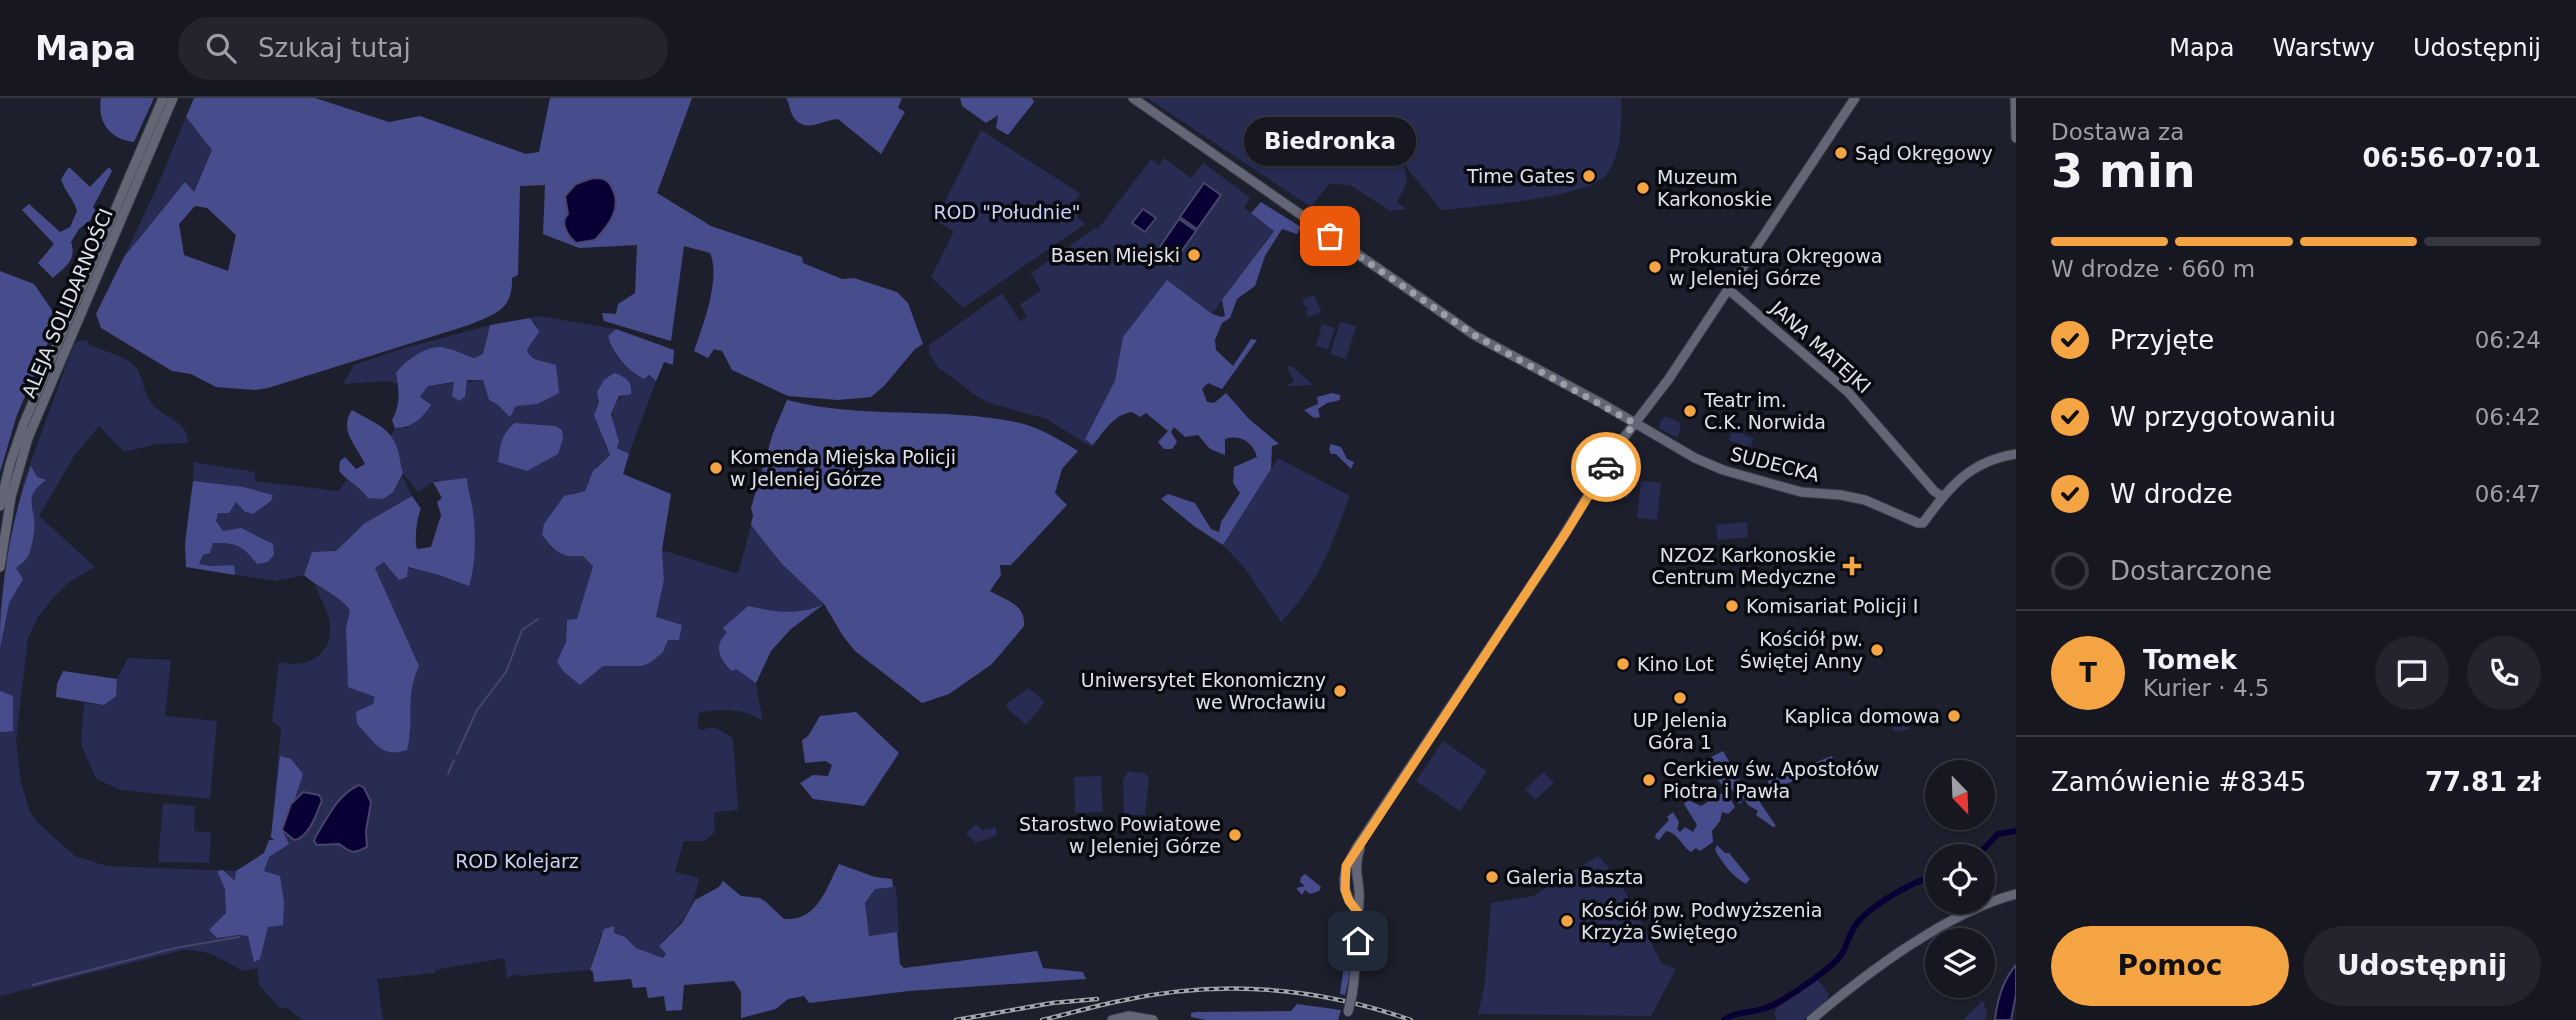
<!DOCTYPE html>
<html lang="pl">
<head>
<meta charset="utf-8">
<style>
  :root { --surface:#161721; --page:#23242e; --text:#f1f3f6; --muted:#9e9fa5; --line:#35363f; --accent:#f4a443 }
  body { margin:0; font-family:"DejaVu Sans",sans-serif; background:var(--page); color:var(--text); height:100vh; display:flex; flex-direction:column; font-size:26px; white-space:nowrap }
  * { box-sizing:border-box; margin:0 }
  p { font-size:23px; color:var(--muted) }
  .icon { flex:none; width:38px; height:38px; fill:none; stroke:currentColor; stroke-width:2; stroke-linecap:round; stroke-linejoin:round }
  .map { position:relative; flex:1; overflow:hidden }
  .drawer { display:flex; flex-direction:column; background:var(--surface); width:560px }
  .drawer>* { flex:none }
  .needle { width:46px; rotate:157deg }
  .tools { position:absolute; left:1925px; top:662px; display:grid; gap:14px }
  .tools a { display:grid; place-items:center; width:70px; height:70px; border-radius:50%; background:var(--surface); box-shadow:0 2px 5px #0004,0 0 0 2px var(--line); font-size:35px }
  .pin { position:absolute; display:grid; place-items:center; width:60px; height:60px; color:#fff; margin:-30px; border-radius:14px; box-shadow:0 4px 10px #0006 }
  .courier { position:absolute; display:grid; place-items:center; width:70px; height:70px; margin:-35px; border:5px solid #f4a443; border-radius:50%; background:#fff; color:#222; box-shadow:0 2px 9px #0007 }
  .bubble { position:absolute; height:49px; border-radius:24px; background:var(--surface); box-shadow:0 2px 5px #0004,0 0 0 2px var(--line); font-size:23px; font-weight:700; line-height:49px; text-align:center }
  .summary em { font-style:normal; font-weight:700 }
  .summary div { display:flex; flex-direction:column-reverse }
  .summary { display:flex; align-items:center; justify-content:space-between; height:119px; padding:0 35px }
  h1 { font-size:46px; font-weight:700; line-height:52px }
  .bar { display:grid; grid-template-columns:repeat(4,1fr); gap:10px 7px; align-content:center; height:84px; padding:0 35px }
  .bar i { height:9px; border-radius:5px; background:var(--line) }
  .bar .on { background:var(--accent) }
  .bar p { grid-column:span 4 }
  .line { display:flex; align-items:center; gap:18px; padding:0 35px; border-top:2px solid var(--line) }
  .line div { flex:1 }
  .round { display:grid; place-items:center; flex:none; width:74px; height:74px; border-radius:37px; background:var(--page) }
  ol { padding:0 35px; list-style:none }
  li { display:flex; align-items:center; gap:21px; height:77px }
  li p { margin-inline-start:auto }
  li .icon { padding:7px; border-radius:50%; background:var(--accent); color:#111; stroke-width:4 }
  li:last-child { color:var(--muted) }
  li i { width:38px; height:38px; border:4px solid var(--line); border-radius:50% }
  .primary-button { display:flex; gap:14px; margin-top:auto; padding:14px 35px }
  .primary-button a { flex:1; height:80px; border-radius:42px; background:var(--accent); color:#111; font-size:28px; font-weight:700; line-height:80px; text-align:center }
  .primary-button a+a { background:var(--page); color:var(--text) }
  header { display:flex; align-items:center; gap:42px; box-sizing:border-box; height:98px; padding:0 35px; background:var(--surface); border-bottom:2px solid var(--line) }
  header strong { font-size:33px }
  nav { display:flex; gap:38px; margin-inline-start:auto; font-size:24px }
  .search { width:490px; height:63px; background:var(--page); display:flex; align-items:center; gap:18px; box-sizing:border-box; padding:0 24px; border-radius:38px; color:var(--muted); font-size:26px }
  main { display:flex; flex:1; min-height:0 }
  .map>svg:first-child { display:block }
  .green { fill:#282b52 }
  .forest { fill:#474d8c; fill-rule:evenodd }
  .water { fill:#080035; stroke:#49446b; stroke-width:2 }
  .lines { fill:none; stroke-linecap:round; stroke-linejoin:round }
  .stream { stroke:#49446b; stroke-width:2 }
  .canal { stroke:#080035; stroke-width:6 }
  .secondary-casing { stroke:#383943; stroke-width:11 }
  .secondary { stroke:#646676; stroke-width:9 }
  .rail-casing { stroke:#a1a3ac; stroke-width:4.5 }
  .rail { stroke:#090a0f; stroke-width:2; stroke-dasharray:5; stroke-linecap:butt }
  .secondary-bridge-casing { stroke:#383943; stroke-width:11; stroke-linecap:butt }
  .secondary-bridge { stroke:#646676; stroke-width:9 }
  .done { stroke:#9c9ea8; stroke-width:7; stroke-dasharray:0 12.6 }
  .route { stroke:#f4a443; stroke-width:9 }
  .poi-dot { fill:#f4a443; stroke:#090a0f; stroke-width:2.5 }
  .labels { text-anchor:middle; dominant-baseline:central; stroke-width:7; stroke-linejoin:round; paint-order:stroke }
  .poi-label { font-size:19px; fill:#e0e2ea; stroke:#090a0f; text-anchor:start }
  .park-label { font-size:19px; fill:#cad1f7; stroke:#090a0f }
  .street-label { font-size:19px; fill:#e0e2ea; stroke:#090a0f }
</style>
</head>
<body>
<header>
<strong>Mapa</strong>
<div class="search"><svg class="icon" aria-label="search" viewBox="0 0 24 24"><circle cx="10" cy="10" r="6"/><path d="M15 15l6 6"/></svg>Szukaj tutaj</div>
<nav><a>Mapa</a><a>Warstwy</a><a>Udostępnij</a></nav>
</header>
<main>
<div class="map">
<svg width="2016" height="922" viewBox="0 0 2016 922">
  <rect width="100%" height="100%" fill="#1d1f2c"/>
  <g class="green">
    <path d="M1147,0H1621C1623,21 1621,62 1605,78C1584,100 1474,109 1441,112L1403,65L1407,84L1397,104L1406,111L1390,113L1350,87L1329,86L1311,109Z"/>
    <path d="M186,19L212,52L193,95L185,84L124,159L157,89Z"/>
    <path d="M981,32L1081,96L1071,107L1078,113L1077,119L1085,126L963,210L931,179L954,133L935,123Z"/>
    <path d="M1164,60L1191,80L1203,65L1250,99L1244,110L1274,132L1212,216L1167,183L1140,319L1133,314C1113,317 1103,335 1091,349L1047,321L989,305L975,297L938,269L930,257L928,248L1002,195L1020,223L1027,219L1020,206L1041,193L1031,175L1095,130L1098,131L1151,61L1159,67Z"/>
    <path d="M1314,197L1321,214L1308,219L1306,212L1310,209H1305L1302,202Z"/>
    <path d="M539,218L616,231L608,238C611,250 619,266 630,271C639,276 648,277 656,283L629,356L617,350C614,322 603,308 632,291L629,283L623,278L599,298V304L595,313L605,347L611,356L597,368L585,393L572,395L542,438C554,454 561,460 583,458L593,468L577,522H567C565,529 567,534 566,541C563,556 561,556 563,573L580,587L603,568H641L650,565L663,554L668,542L656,520L664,482L662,452L738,476L751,427L781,465L824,506C803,514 784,517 762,511L727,535L719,555L726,568L736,570L756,585L763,624C748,610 718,610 699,615L697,627L700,632L714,629L733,640L738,712L714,714L715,734L704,743H684L675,774L699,780C693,812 682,825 659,847L666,856L663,860L636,850L625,839L614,835V828L601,836L590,872L520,878L518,876L507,880L504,860L435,872V875L377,881L383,922H302L289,911L279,909L259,887L257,870L242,873C220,860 210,852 183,852L0,898V513L14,423L24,382L74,246L80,242L87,243L89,247C102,252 118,256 130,264C145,273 141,295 153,307C166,321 188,323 188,345L158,346L124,354L99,328L74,358L39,418L95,469L71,483L54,499L38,519L28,540L16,643L21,684L29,712L37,724L75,758L107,768L236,773L264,755L269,742H274L271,739L281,630L272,623L279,564C311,572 338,553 328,518C325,508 319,497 314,487L335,496L350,512L346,530L348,589L375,599L373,606L357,626L370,639L411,638C408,613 408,591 419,568L375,470L384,464L439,477L469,488C477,461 476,419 467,393L436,382L418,394L403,375L397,349L391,337L395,330H407L419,299L427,288L483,282L489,302L498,307L521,306L534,261L527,254L529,246L538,238L537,228L530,220Z"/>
    <path d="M1340,224L1356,228L1346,261L1330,256Z"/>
    <path d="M1322,226L1335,230L1328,251L1316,248Z"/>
    <path d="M490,227L483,256L474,260L444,249L396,275L398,286L388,283L343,286L354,267L401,251Z"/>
    <path d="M1287,268L1293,269L1313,287L1286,288L1294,284Z"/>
    <path d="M1665,318L1679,324L1681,330L1677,340L1659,330L1660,324Z"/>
    <path d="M1732,332L1754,340L1750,351L1729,342Z"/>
    <path d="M1278,360L1350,398C1331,448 1319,485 1281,524L1244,469L1223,447Z"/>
    <path d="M194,364L255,374V383L338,393L347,382L363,392L399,384L402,378L412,398L365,425L336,454H312L304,477L276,483L235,477L233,467L211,468L199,466L203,457L210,455L213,445C237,445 242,447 257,466L266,442L255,437L223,433L216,423L218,415L236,404L245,414L253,416L271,403L193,383Z"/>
    <path d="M1628,378L1638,382L1627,401L1619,396Z"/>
    <path d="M1641,383L1661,385L1657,422L1637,420Z"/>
    <path d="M1747,424L1748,439L1718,442L1716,427Z"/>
    <path d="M128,560L171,562L165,618L217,623L210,701L121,692L96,681L81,646L84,605L104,607L116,598L117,581Z"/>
    <path d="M1029,590L1045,604L1026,627L1008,611L1006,606Z"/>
    <path d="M1897,610L1910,631L1896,634L1879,619Z"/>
    <path d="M1443,643L1487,673L1460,713L1416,683Z"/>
    <path d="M1129,673L1144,675L1149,679L1145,717H1124L1123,681Z"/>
    <path d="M1544,674L1554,685L1535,702L1525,691Z"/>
    <path d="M1101,678L1103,714L1075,715L1074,679Z"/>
    <path d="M163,705L195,708L194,733L211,735L209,765L158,764Z"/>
    <path d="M976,726L982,732L996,729L997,737L976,745L966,736Z"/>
    <path d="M1598,758C1625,784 1644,832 1662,866L1676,871L1651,918L1478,916L1485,884L1491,805L1533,798Z"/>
    <path d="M896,788L899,834L869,838L865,805L875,791Z"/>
    <path d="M1818,882L1829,896L1827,903L1803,922H1776L1774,915L1778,909Z"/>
    <path d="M1983,902L1987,916L1985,922H1963Z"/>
  </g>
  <g class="forest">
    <path d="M101,0H154L134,44C110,41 97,25 101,0Z"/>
    <path d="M194,0H315L389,24L420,18L526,56L539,54L550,0H692L657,95L711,128L802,159L803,165L842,181L854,180L897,194L908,205L923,246L915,251L884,288L871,299L838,302L788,298L732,272L722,253L714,251L708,260L694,253C703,228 721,180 710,155L684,148L671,243L604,223L602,215L616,216L618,206L635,195L637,147L579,150L543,136L545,87L520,88L518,177L512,180C513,212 495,216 469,227L268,290L255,292L216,289L191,276L172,273L101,230L96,216L124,159L185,84L194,94L212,52L186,19ZM195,108L207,110L236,137L228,173L184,157L179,126Z"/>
    <path d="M786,0H902L898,10L905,14L881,56L838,21C823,22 807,35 795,21C790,16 790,6 786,0Z"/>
    <path d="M960,0H1032L1034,4L1008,37L996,30L998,17L986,25L962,8Z"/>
    <path d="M69,69L90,89L109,69L112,73L93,109L98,116L79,131L71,144C77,162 66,168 53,180L38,165L54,146L22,112L29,106L60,134L70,129L77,113C73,100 65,94 61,81Z"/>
    <path d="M1261,104L1301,129L1297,136L1282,131L1265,158L1255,188L1237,201L1230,220L1222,225L1215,242L1216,252L1233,268L1251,241L1257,242L1222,291L1208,285L1202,291L1207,304L1214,305L1226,295L1249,321L1279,346L1272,348L1271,371L1223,447L1194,428L1161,401L1168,396L1195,405L1211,431L1219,434L1221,424L1240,395L1233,385L1234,369L1257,359C1253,344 1240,336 1225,341V357L1210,351L1198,337L1185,339L1174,329L1171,334L1177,344L1172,351H1164L1158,344L1168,333L1146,315L1140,319L1132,314C1114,316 1104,333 1093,347L1085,341L1115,283L1123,239L1167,182L1212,216L1222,219L1225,218L1222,202L1274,133L1251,115Z"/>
    <path d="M0,173L34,186L58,221L17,317L0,374Z"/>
    <path d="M530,220L539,233C537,241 529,244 527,254L534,261L556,267L559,295L537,306L516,308L510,319L498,307L489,302L483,282H467L465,299L459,303L452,298L454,284L428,288L420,299L431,307C422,321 411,330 395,330L392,322C401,306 399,292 396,275C406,262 429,245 446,250C456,252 464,257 474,260L483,256L490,227Z"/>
    <path d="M616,231L674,252L673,267L664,264L656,283L649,277L644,281C627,272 613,257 608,238Z"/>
    <path d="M614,275C625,278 633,283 631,296L619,298L611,316L619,344L617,350L629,356L623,376L671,396L662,452L664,482L656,519L682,527L679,542H668L663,554L650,565L641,568H603L580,587L563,573L557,564L566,544L567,522L577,521L593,468L583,458C561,460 555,454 542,437L544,426L564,398L585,393L593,373L610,357L594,317L599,304L597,294L604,282Z"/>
    <path d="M1332,295L1340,297V302L1327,305L1318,311L1320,319L1314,320L1304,312L1318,306L1317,299Z"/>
    <path d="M787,302C863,322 944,308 1020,325C1041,330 1060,342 1078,353L1062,371L1055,395L1067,407L1011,467H1000L1001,477L990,493C1005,502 1026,506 1024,528L992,566L949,596L922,605L855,553L843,538L824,506L791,531L771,553L756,585L736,571L732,573C719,562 713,547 727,535L723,530L748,508C775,514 797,518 824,506L781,465L751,427L753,417L751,410L773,335Z"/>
    <path d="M352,312C368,322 389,328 396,347C400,355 400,366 403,375L393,394L383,401L368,400C361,389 348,384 339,373L340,363L345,359L356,371L365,366C357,348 338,332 352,312Z"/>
    <path d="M515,325L555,328L562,332L563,341L558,356L527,373L498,364C500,349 501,335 515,325Z"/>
    <path d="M1331,346L1341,349L1347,361L1354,364L1351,371L1336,356H1331L1329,351Z"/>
    <path d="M31,368L37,379L46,382C29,395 30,400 34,420C36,428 32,450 28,458C26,462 20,467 16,470L23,481L9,505L0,550C0,489 10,425 31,368Z"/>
    <path d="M467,380C467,392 472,402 473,414C476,437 476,466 469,488L439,477L408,469L407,479L399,482L384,464L375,470L419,568C404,600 415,622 407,652C381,661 374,643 357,626L356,614L373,606L375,599L348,589L346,530L350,512C337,495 319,491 304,477L312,454L336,453L365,425L412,398L421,411C417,418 414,443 417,451L431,449L441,417L437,404L442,400L433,384Z"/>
    <path d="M193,383L243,389L273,397L271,403L253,416L245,414L236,404L229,415H218L216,423L223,433L241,430L273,446L274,457L268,464L257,466C242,447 237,445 213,445L210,455L203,457L199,466L211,468L234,467L235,477L186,469L185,445Z"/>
    <path d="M63,573L117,581L116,598L104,607L56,599L57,586Z"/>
    <path d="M0,593L13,598V633L0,634Z"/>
    <path d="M856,614L899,655L864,708L813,701L800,685L813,677L828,678L832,667L826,663L805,665L802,642L808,638L820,618Z"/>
    <path d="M1723,653L1745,692L1755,697L1776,728L1773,729L1756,717L1758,713L1748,707L1744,700L1740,706L1732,692L1721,686L1703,663Z"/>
    <path d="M280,658L291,661L303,676C297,695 291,713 282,732L289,746L269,759L264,773L280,778L284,804L283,827L268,829L260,861L254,864L248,838L239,837L217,840L209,832L226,815L225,791L217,773L223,772L235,783L236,773L264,755L269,742H274L271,739Z"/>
    <path d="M1832,658L1835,667L1770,692L1768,683Z"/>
    <path d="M1726,693L1735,709L1728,716L1722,714L1720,723L1712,733L1713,744L1700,753L1696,750L1691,754C1681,747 1678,735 1666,733L1659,742L1655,740L1656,736L1669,722L1667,719L1673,714L1679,724L1677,731L1680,734L1685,729L1693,734L1697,727L1684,706L1688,702L1701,708Z"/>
    <path d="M1717,747L1725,755H1729L1750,781L1746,786C1732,778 1723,766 1715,752Z"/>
    <path d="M839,766L875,779L892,781L893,789L875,791L865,805L869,838L897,834L900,866L904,870L1037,853L1043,870L1083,874L1086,881L909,893L809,905L804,898L788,901L776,911L741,920V894L734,883L684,887L682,912L666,913L664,898L648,900L646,889L633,890L631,881L594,884L593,874L590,872L604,831L614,828V835L625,839L636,850L663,860L666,856L659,848L682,825L695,802L719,789L723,783L741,798L760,800L766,804L784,821C818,823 825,792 839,766Z"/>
    <path d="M1305,776L1321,789L1319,793L1310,796L1305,792L1302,797L1296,790L1305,788L1300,784L1301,779Z"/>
    <path d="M1353,828L1349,880L1345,897L1340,896L1349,829Z"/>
    <path d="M1297,906L1341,912L1338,922H1205L1191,919V915L1196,914L1291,913Z"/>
  </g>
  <g class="water">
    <path d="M593,80C602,80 608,81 612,90C623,110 608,128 595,142L576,145C568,138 559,125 568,116L565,98L576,86Z"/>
    <path d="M1204,85L1221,97L1197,131L1180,119Z"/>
    <path d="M1143,111L1156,120L1145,134L1132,125Z"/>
    <path d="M1179,121L1196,133L1171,168L1155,156Z"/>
    <path d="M359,687L364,690L371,704L366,733L367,749C352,757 351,754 339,746L317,747L314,743L316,738C328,719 337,697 359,687Z"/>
    <path d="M303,694L319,697L322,702C317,715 309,740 294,742L282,732L291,706Z"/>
    <path d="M2016,867V897L2011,922H1995C1997,903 2003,882 2016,867Z"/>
  </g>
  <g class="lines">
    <g class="stream">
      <path d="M457,656L477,612L506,574L522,532L538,521"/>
      <path d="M448,676L454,662"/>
      <path d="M33,887L175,850L239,839"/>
    </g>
    <g class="canal">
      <path d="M1977,758L1998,736L2016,733"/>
      <path d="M1724,922C1736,913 1752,915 1766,910C1783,904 1819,878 1834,865C1846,855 1847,840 1855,828C1868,809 1915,781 1937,778"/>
    </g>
    <g class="secondary-casing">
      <g id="secondary">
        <path d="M1133,0L1474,237L1599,304L1695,360L1723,372L1801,394L1841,397L1865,402L1918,425H1923C1949,389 1970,363 2016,356"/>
        <path d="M2015,0L2016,40"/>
        <path d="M1728,191L1848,294L1934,393L1943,399"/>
        <path d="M0,408L10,366L24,325L163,0"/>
        <path d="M0,469L11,399L28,340L173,0"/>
        <path d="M1357,813C1337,789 1343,773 1357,749L1554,453L1622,342L1668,282L1855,0"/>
        <path d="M1352,897C1357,866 1356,835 1359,804C1361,783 1352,775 1360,750"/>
        <path d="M1112,922L1129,918L1153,922"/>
        <path d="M1811,922C1864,877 1948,813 2016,796"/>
      </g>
    </g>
    <use href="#secondary" class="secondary"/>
    <g class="rail-casing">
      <g id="rail">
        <path d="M956,922L1052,905L1097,901"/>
        <path d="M1042,922C1068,916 1094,908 1120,903C1218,881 1317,889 1411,922"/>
      </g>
    </g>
    <use href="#rail" class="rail"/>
    <g class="secondary-bridge-casing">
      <path id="secondary-bridge" d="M1348,914L1352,897"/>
    </g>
    <use href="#secondary-bridge" class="secondary-bridge"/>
  </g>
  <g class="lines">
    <path class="done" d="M1330,138L1474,237L1634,325L1606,369"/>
    <path class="route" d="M1358,843L1357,813L1349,803L1345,792L1346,768L1567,433L1606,369"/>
  </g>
  <g class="poi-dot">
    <circle cx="1841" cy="55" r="7"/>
    <circle cx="1589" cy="78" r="7"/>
    <circle cx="1643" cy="90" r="7"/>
    <circle cx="1194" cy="157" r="7"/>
    <circle cx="1655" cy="169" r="7"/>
    <circle cx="1690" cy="313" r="7"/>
    <circle cx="716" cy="370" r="7"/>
    <path d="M1848.5 457.5h7v7h7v7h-7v7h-7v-7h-7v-7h7z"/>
    <circle cx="1732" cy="508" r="7"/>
    <circle cx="1877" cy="552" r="7"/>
    <circle cx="1623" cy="566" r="7"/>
    <circle cx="1340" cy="593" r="7"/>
    <circle cx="1680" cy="600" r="7"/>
    <circle cx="1954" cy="618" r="7"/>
    <circle cx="1649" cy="682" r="7"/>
    <circle cx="1235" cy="737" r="7"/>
    <circle cx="1492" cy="779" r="7"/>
    <circle cx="1567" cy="823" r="7"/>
  </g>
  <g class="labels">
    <g class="poi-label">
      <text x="1855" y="55">Sąd Okręgowy</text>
      <text x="1575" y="78" text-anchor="end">Time Gates</text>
      <text x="1657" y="79">Muzeum<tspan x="1657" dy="22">Karkonoskie</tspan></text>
      <text x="1180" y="157" text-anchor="end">Basen Miejski</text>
      <text x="1669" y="158">Prokuratura Okręgowa<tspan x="1669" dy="22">w Jeleniej Górze</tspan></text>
      <text x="1704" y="302">Teatr im.<tspan x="1704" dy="22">C.K. Norwida</tspan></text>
      <text x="730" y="359">Komenda Miejska Policji<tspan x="730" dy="22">w Jeleniej Górze</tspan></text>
      <text x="1836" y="457" text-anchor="end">NZOZ Karkonoskie<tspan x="1836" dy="22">Centrum Medyczne</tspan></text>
      <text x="1746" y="508">Komisariat Policji I</text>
      <text x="1863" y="541" text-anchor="end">Kościół pw.<tspan x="1863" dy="22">Świętej Anny</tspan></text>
      <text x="1637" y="566">Kino Lot</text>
      <text x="1326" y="582" text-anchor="end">Uniwersytet Ekonomiczny<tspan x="1326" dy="22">we Wrocławiu</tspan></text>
      <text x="1940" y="618" text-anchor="end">Kaplica domowa</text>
      <text x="1680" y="622" text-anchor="middle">UP Jelenia<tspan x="1680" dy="22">Góra 1</tspan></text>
      <text x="1663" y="671">Cerkiew św. Apostołów<tspan x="1663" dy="22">Piotra i Pawła</tspan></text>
      <text x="1221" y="726" text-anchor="end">Starostwo Powiatowe<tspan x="1221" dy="22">w Jeleniej Górze</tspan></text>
      <text x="1506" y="779">Galeria Baszta</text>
      <text x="1581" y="812">Kościół pw. Podwyższenia<tspan x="1581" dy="22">Krzyża Świętego</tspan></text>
    </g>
    <g class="park-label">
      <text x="1007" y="114">ROD "Południe"</text>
      <text x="517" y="763">ROD Kolejarz</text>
    </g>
    <g class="street-label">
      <text transform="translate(67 205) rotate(-67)">ALEJA SOLIDARNOŚCI</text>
      <text transform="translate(1821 249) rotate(42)">JANA MATEJKI</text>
      <text transform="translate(1775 366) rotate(14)">SUDECKA</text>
    </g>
  </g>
</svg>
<div class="tools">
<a><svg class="needle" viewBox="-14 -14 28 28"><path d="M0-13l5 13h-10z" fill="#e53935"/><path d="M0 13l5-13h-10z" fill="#9e9fa5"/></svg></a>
<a><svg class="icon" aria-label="locate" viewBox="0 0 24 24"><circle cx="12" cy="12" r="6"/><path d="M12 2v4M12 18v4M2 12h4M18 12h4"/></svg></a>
<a><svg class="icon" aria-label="layers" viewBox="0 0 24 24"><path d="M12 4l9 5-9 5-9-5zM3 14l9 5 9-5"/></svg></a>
</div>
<div class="pin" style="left:1330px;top:138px;background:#ea580c"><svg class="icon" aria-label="bag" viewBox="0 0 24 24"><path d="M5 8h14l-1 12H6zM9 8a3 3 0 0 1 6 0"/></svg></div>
<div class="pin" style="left:1358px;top:843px;background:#1f2937"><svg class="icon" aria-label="home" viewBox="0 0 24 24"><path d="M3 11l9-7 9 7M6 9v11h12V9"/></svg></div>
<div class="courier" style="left:1606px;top:369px"><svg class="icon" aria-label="car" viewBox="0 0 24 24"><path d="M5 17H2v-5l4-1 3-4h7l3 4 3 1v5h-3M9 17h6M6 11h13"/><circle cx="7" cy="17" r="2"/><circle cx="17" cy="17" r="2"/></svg></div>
<div class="bubble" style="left:1244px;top:19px;width:172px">Biedronka</div>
</div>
<section class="drawer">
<div class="summary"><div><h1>3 min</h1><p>Dostawa za</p></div><em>06:56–07:01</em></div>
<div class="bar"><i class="on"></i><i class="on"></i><i class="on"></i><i></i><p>W drodze · 660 m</p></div>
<ol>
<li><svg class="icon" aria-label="check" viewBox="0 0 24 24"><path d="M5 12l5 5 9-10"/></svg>Przyjęte<p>06:24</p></li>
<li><svg class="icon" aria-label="check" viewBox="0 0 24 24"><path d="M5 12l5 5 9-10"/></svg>W przygotowaniu<p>06:42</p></li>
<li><svg class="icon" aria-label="check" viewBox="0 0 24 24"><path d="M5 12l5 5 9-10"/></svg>W drodze<p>06:47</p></li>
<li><i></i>Dostarczone</li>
</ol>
<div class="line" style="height:126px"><b class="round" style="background:var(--accent);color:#111">T</b><div><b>Tomek</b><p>Kurier · 4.5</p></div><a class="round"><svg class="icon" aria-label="chat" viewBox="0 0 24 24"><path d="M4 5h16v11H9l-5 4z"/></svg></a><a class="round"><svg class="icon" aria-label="phone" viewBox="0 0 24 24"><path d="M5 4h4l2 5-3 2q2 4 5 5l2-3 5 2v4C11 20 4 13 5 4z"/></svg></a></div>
<div class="line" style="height:91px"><div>Zamówienie #8345</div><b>77.81 zł</b></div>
<div class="primary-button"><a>Pomoc</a><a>Udostępnij</a></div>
</section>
</main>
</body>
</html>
